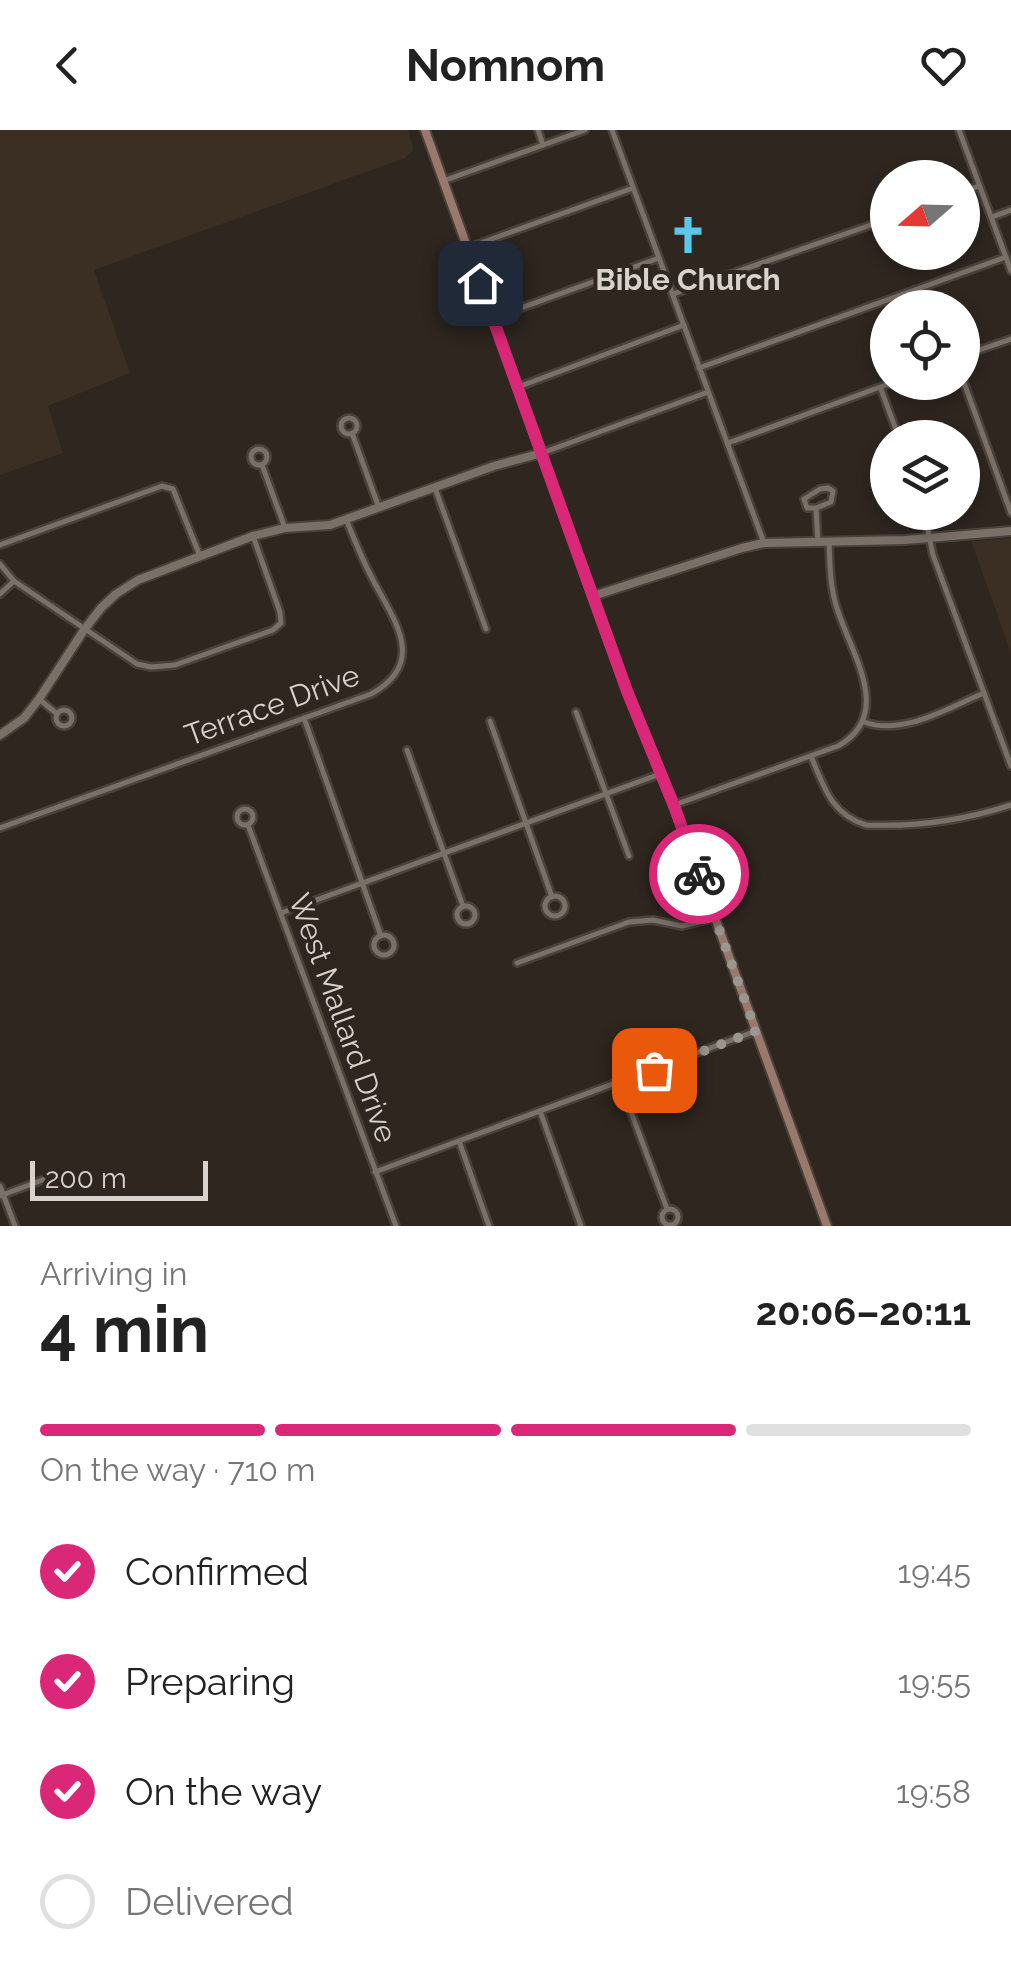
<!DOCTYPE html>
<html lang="en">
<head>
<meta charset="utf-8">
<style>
  :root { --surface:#fff; --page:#f6f6f6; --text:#222; --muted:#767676; --line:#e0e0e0; --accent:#db2777 }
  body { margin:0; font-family:Raleway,sans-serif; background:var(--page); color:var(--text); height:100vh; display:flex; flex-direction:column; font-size:38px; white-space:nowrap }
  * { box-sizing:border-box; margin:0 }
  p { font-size:32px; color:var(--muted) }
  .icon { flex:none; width:55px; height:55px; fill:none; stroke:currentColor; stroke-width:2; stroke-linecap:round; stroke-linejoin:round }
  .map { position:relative; height:1096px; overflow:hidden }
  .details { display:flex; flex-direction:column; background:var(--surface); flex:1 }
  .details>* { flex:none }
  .needle { width:65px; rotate:250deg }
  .buttons { position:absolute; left:870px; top:30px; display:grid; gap:20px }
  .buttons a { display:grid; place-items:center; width:110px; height:110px; border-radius:50%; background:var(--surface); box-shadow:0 5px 15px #0003; font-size:50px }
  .scale { position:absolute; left:30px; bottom:25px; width:178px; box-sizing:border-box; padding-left:10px; border:5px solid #d7d2cd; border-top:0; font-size:28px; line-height:35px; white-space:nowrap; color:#d7d2cd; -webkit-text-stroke:8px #2e261f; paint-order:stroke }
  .pin { position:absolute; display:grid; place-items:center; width:85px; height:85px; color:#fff; margin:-42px; border-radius:20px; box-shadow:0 5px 15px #0006 }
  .courier { position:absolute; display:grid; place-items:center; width:100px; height:100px; margin:-50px; border:8px solid #db2777; border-radius:50%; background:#fff; color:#222; box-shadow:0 2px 12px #0007 }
  .summary em { font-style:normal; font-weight:700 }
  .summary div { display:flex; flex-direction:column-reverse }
  .summary { display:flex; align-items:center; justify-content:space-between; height:170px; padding:0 40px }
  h1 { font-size:65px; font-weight:700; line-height:75px }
  .bar { display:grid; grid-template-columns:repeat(4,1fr); gap:15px 10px; align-content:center; height:120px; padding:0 40px }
  .bar i { height:12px; border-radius:8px; background:var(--line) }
  .bar .active { background:var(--accent) }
  .bar p { grid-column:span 4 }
  ol { padding:0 40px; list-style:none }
  li { display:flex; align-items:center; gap:30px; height:110px }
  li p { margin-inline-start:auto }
  li .icon { padding:10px; border-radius:50%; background:var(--accent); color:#fff; stroke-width:4 }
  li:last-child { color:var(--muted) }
  li i { width:55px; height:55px; border:5px solid var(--line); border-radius:50% }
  header { display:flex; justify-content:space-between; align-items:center; height:130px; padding:0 40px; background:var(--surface); font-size:45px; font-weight:700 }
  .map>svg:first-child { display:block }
  .built { fill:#3b2e22 }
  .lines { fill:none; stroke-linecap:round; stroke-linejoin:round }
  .minor-casing { stroke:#48423b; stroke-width:10 }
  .tertiary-casing { stroke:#48423b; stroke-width:12 }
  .secondary-casing { stroke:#48423b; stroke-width:12 }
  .minor { stroke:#7a7067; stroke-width:5 }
  .tertiary { stroke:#7a7067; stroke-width:8 }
  .secondary { stroke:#9a786b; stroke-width:8 }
  .done { stroke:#9c9690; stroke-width:10; stroke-dasharray:0 18 }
  .route { stroke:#db2777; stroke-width:12 }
  .labels { text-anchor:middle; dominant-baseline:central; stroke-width:8; stroke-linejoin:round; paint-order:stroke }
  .poi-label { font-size:30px; font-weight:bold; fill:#d7d2cd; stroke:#2e261f }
  .street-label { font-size:30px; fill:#d7d2cd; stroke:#2e261f }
</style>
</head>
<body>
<header><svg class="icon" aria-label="back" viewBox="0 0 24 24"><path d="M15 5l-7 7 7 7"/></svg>Nomnom<svg class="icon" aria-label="heart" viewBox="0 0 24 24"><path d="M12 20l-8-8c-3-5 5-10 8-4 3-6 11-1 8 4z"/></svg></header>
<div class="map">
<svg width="1011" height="1096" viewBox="0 0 1011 1096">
  <rect width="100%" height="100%" fill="#2e261f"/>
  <g class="built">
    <path d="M0,0H408L414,20L405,28L94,140L130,243L48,276L63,323L0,345Z"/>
    <path d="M1011,408V523L971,411Z"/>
  </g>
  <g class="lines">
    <g class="minor-casing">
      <g id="minor">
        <path d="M538,0L543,15"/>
        <path d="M612,0L764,413"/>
        <path d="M959,0L1011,141"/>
        <path d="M443,51L585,0"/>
        <path d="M962,62L979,56"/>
        <path d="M992,87L1011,80"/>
        <path d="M467,118L633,58"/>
        <path d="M673,164L888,89"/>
        <path d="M493,188L659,128"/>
        <path d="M962,226L1011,209"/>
        <path d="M699,238L1006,127"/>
        <path d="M962,247L1011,383"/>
        <path d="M518,257L684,195"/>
        <path d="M881,259L899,308"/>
        <circle cx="349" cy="296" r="8"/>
        <path d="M352,303L379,378"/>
        <path d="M728,313L894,252"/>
        <circle cx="259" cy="327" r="8"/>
        <path d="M542,323L708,262"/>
        <path d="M262,335L285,398"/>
        <path d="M435,358L486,499"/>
        <path d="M816,378H807L804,369L820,359L828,358L833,361L831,372L816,378L818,413"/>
        <path d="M924,382L933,425L1011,636"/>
        <path d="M0,415L162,356L173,359L200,426"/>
        <path d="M0,434L14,451L137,534L151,537L175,535L273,500L281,493L280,482L253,406"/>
        <path d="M0,464L14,451"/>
        <path d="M39,569L56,583"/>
        <circle cx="64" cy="588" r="8"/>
        <path d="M576,582L629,726"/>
        <path d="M304,588L381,806"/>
        <path d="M490,591L552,767"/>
        <path d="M864,592C904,606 947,578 984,563"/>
        <path d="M407,620L463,776"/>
        <path d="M811,626C824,657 831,684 866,695C914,697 965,690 1011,675"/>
        <path d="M674,675L838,616C896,584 849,521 836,475C830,455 830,434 829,413"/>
        <circle cx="245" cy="687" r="8"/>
        <path d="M248,695L396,1096"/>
        <path d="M0,698L371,564C429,532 393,489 372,448C362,429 354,409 346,389"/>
        <circle cx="555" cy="776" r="10"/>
        <circle cx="466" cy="785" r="9"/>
        <path d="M281,783L660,644"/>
        <circle cx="384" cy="815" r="10"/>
        <path d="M517,833L629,792L653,790L682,796L715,788"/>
        <path d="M620,952L667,1079"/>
        <path d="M540,981L581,1096"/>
        <path d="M459,1011L489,1096"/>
        <path d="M375,1042L756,901"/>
        <path d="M0,1056L15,1096"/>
        <path d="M0,1066L45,1049"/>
        <circle cx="670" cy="1087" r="8"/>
      </g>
    </g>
    <g class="tertiary-casing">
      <g id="tertiary">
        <path d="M593,466L742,418L764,413L905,410L1011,401"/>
        <path d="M0,605L24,588L39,569L84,500L101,478L116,464L138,450L253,406L285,398L330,395L494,336L542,323"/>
      </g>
    </g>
    <g class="secondary-casing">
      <path id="secondary" d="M425,0L627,561L674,675L827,1096"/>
    </g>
    <use href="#minor" class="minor"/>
    <use href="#tertiary" class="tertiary"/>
    <use href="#secondary" class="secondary"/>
  </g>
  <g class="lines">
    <path class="done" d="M654,940L756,901L699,744"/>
    <path class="route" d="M480,153L627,561L674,676L699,744"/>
  </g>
  <defs>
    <g id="church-bare" transform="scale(3)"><path d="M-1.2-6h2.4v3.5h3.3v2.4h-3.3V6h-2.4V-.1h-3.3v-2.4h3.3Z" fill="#5bc8e7" stroke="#2e261f" stroke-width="2.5" paint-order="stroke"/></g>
  </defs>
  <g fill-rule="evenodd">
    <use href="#church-bare" x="688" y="105"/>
  </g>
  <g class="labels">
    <g class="poi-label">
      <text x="688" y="149">Bible Church</text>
    </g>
    <g class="street-label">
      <text transform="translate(272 575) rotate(-20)">Terrace Drive</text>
      <text transform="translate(343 888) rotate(70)">West Mallard Drive</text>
    </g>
  </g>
</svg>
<div class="buttons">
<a><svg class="needle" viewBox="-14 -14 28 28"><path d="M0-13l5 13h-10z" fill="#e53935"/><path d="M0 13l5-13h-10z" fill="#767676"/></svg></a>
<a><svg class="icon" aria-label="locate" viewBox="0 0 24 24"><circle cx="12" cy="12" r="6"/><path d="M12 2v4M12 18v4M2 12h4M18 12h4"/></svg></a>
<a><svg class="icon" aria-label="layers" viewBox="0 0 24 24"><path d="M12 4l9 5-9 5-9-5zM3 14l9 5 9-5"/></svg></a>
</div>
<div class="scale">200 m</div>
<div class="pin" style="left:654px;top:940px;background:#ea580c"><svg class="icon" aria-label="bag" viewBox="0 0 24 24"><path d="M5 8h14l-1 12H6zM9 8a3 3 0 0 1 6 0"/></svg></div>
<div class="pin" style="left:480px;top:153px;background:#1f2937"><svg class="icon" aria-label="home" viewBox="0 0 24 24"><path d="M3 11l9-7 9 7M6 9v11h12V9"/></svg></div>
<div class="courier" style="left:699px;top:744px"><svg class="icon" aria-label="bike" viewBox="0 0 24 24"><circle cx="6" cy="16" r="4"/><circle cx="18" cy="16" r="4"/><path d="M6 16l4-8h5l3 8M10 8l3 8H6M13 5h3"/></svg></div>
</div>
<section class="details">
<div class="summary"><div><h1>4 min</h1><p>Arriving in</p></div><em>20:06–20:11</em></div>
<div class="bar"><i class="active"></i><i class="active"></i><i class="active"></i><i></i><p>On the way · 710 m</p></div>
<ol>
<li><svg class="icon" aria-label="check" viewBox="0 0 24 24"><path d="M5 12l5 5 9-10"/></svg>Confirmed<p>19:45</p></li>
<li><svg class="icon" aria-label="check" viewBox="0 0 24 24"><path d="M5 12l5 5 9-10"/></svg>Preparing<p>19:55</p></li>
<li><svg class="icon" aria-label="check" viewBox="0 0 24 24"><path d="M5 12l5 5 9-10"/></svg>On the way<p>19:58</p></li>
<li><i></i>Delivered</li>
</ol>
</section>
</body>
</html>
